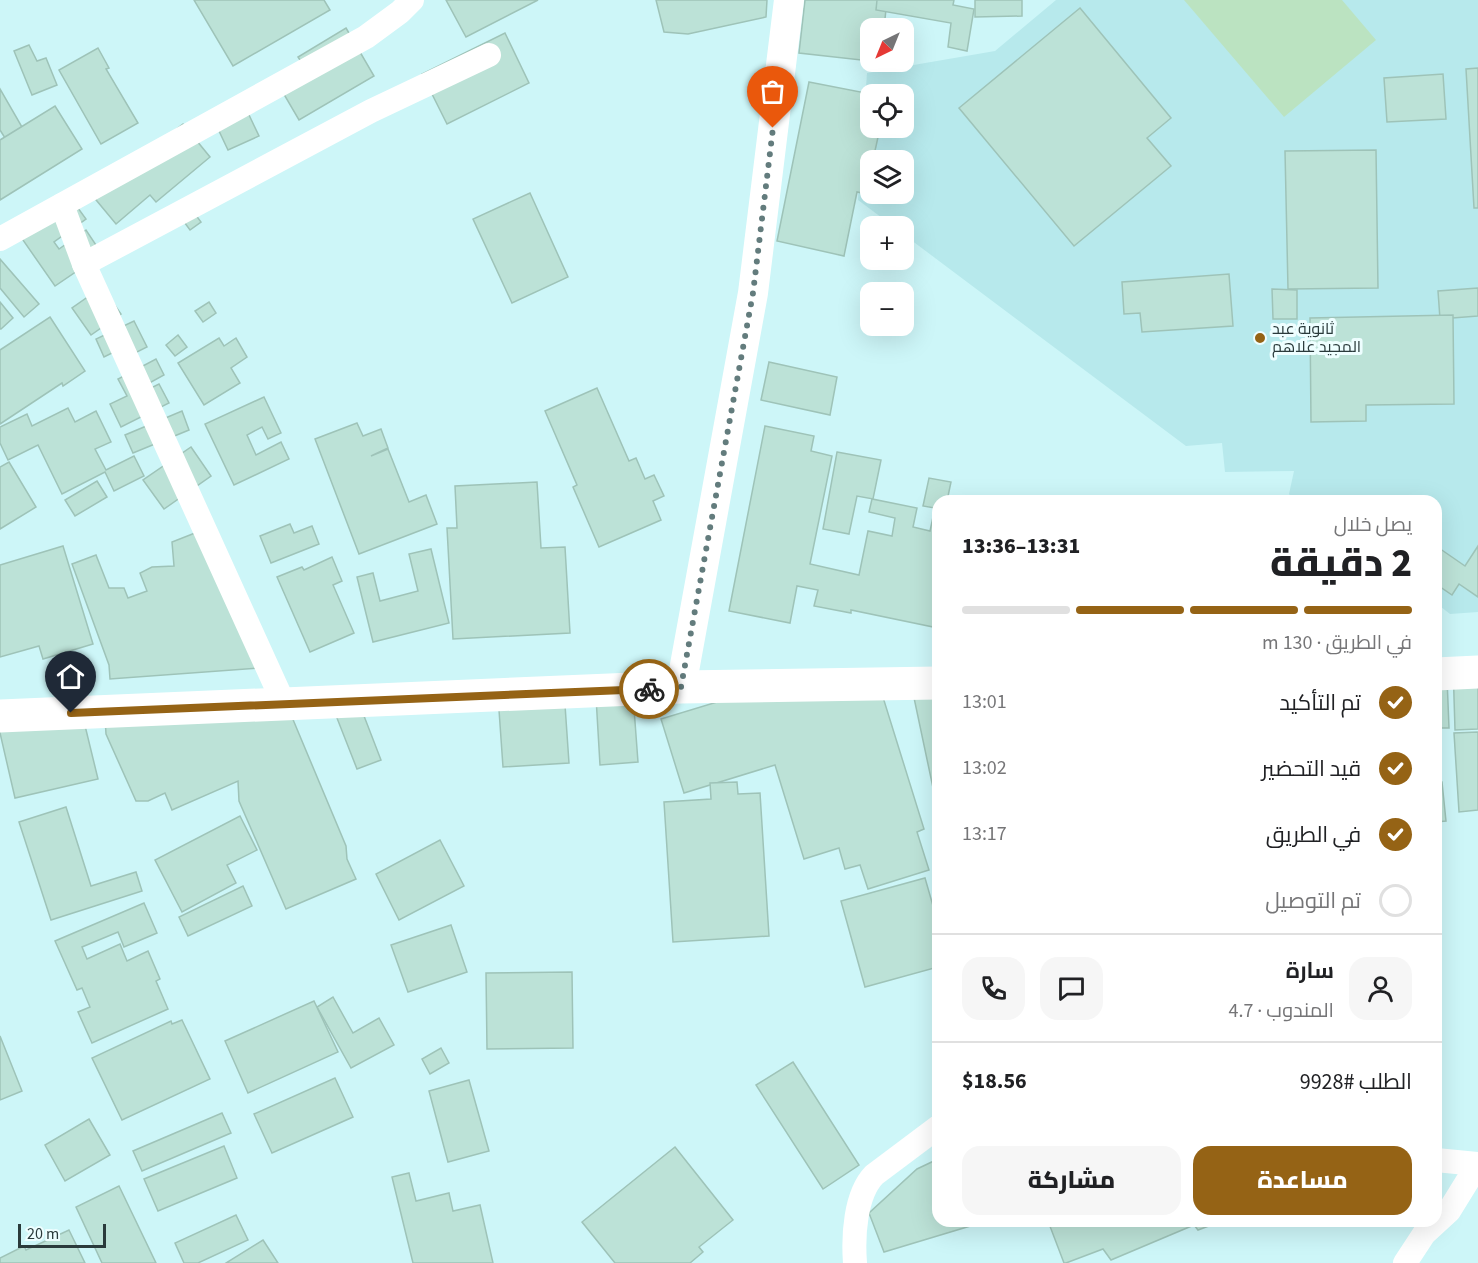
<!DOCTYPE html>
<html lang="ar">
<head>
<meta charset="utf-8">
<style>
  :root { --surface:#fff; --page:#f6f6f6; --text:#202124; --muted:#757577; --line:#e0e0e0; --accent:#956315 }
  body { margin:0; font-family:"Source Sans 3",Cairo,sans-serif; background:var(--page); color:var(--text); direction:rtl; height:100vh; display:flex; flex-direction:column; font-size:22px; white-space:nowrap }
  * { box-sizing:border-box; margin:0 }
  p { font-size:20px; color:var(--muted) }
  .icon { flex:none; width:33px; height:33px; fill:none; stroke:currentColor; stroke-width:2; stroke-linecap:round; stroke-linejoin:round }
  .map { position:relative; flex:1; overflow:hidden; direction:ltr }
  .side { position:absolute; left:932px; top:495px; width:510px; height:732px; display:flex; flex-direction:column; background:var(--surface); border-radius:18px; box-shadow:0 6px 24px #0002; direction:rtl }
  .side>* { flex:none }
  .needle { width:39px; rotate:223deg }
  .fabs { position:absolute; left:860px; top:18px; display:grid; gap:12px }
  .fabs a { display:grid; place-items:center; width:54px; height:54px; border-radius:12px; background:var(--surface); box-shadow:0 6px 24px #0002; font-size:30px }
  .scale { position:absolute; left:18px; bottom:15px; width:88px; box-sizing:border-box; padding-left:6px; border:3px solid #2a3a3b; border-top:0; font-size:16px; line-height:21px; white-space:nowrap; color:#2a3a3b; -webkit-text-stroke:4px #eefeff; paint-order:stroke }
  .pin { position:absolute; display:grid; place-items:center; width:51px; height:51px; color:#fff; margin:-62px -26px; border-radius:50% 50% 50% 0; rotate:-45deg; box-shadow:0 0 6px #0007 }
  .pin .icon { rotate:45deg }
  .courier { position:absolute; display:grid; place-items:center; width:60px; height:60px; margin:-30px; border:4px solid #956315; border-radius:50%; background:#fff; color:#222; box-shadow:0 2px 8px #0007 }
  .head em { font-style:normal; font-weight:800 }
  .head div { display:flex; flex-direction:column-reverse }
  .head { display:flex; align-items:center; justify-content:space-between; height:102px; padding:0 30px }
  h1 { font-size:39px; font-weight:800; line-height:45px }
  .bar { display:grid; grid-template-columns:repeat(4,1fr); gap:9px 6px; align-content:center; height:72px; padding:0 30px }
  .bar i { height:8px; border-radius:4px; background:var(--line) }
  .bar .on { background:var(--accent) }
  .bar p { grid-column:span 4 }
  .line { display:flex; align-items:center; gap:15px; padding:0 30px; border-top:2px solid var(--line) }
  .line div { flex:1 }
  .round { display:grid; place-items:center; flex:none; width:63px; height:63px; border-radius:18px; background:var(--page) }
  ol { padding:0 30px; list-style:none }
  li { display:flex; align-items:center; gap:18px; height:66px }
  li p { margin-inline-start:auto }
  li .icon { padding:6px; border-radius:50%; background:var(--accent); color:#fff; stroke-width:4 }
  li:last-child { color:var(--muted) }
  li i { width:33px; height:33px; border:3px solid var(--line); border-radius:50% }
  .primary-button { display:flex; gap:12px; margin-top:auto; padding:12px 30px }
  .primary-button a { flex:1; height:69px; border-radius:18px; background:var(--accent); color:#fff; font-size:24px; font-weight:800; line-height:69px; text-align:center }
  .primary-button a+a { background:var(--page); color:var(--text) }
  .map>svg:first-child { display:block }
  .built { fill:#b7e9ec; fill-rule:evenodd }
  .green { fill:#bbe3c1 }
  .building { fill:#bce2d7; stroke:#9ec3b8; stroke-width:1.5 }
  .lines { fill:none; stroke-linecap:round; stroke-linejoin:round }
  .minor { stroke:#fff; stroke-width:24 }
  .tertiary { stroke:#fff; stroke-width:30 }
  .secondary { stroke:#fff; stroke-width:33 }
  .done { stroke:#637c7d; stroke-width:6; stroke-dasharray:0 10.8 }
  .route { stroke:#956315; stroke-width:8 }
  .poi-dot { fill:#956315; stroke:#eefeff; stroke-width:2 }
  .labels { text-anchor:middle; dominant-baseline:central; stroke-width:6; stroke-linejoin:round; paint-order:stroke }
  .poi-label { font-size:16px; fill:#2a3a3b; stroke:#eefeff; text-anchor:start }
</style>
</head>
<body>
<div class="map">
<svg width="1478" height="1263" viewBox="0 0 1478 1263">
  <rect width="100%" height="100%" fill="#cdf6f8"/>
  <path class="built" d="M1056,0H1478V612L1450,614L1436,603V501H1294L1289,494L1294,471L1225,472L1222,443L1186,446L903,234V226H893L858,200L867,73L995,51ZM870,94H903V128H870ZM870,160H903V194H870Z"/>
  <path class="green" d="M1184,0H1342L1376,40L1284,117Z"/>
  <g class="building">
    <path d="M194,0H324L330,10L233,66Z"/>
    <path d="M446,0H538L466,37Z"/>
    <path d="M656,0H767L766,17L688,34L664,32Z"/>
    <path d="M805,0H887L884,28H870V61L799,53Z"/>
    <path d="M877,0H954L953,5L974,9L967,51L948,47L951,23L876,10Z"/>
    <path d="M975,0H1022V16L975,17Z"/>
    <path d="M1080,8L1171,118L1147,138L1171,166L1074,246L959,108Z"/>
    <path d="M346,28L374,76L299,120L275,79L302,63L298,57Z"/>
    <path d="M505,33L529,83L447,124L422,74Z"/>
    <path d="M29,45L37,61L46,58L57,85L32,95L14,51Z"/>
    <path d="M98,48L109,68L106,69L138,123L101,144L59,70Z"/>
    <path d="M1478,68V208H1474L1466,69Z"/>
    <path d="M1443,74L1446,119L1387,122L1384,78Z"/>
    <path d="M809,82L871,94L870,128H880L873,160H870V178L867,194L857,192L844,256L777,241Z"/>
    <path d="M0,89L22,127L5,138L0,130Z"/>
    <path d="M242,100L259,136L228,150L211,114Z"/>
    <path d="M55,106L82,149L0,200V140Z"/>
    <path d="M183,124L210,157L156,202L150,195L116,224L92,195Z"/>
    <path d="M1376,150L1378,288L1288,289L1285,151Z"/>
    <path d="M67,193L86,219L54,242L59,249L86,230L102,254L55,286L16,230Z"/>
    <path d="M530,193L568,277L512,303L473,219Z"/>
    <path d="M187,203L201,222L190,230L176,211Z"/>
    <path d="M0,259L39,304L24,317L0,288Z"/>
    <path d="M1229,274L1233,326L1142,332L1140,313L1124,314L1122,282Z"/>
    <path d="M102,287L121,314L91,335L72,308Z"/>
    <path d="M1478,288V316L1440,319L1438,291Z"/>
    <path d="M1272,289L1297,290V319H1273Z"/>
    <path d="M0,302L13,318L1,329H0Z"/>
    <path d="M209,302L216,313L203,322L195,311Z"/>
    <path d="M1453,315L1454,404L1366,405V421L1311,422L1310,318Z"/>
    <path d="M50,317L85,371L63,386L62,383L0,424V350Z"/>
    <path d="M134,321L147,347L131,355L126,346L104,357L96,339Z"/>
    <path d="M178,335L187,347L175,356L166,345Z"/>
    <path d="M219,338L224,346L236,338L247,357L231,368L240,383L204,405L178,363Z"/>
    <path d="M156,359L164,375L142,387L145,391L159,384L169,403L121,427L110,404L127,396L118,379Z"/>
    <path d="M769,362L837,377L830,415L761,400Z"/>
    <path d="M597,388L629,461L636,458L645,479L654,475L664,496L653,501L661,520L599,547L573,487L577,485L545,411Z"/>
    <path d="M264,397L281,433L268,439L262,427L247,435L256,455L281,442L289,459L234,485L205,424Z"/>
    <path d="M68,408L75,422L96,411L111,442L95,449L106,470L134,456L144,476L114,491L105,472L62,494L38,445L8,460L0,443V427L27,414L32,426Z"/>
    <path d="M182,411L189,430L133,453L125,435Z"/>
    <path d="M357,423L363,436L381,429L388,448L371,456L388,449L409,502L426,495L437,524L359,554L315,439Z"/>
    <path d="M765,426L814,436L811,451L832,456L810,564L859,575L868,531L892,536L895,518L869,512L872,499L917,508L913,527L930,531L935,508L923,506L929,478L951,482L947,501H938V628L851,610V613L814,606L818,590L797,586L790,623L729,611Z"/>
    <path d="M191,447L211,476L164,509L143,480Z"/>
    <path d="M837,452L881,460L873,499L857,496L849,534L823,529Z"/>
    <path d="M9,462L36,507L0,529V467Z"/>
    <path d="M97,481L107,497L75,516L65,500Z"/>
    <path d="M537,482L541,548L565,547L570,633L453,639L447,528H457L455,486Z"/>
    <path d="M290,524L294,533L312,526L319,544L271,563L260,536Z"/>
    <path d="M195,533L258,668L110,679L109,665L72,564L96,555L109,588H124L128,598L147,591L140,573L152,567L174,566L172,542Z"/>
    <path d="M63,546L93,644L43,659L39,646L0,657V565Z"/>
    <path d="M1436,546L1465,566L1478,546V597L1459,584L1452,595L1436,584Z"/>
    <path d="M431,549L449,623L373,642L357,577L373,573L380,601L418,591L409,554Z"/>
    <path d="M332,557L342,581L333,585L354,633L310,652L277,577L302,567L304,570Z"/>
    <path d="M1478,664V729L1455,730L1453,665Z"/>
    <path d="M796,678H877L924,829L917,832L929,870L868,889L860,865L845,869L839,848L804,859L775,765L684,793L661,719Z"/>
    <path d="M1447,678L1449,728H1436V679Z"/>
    <path d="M938,688V801L936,802L913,693Z"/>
    <path d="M633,695L638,762L600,765L596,697Z"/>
    <path d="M79,701L98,779L15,798L0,733V719Z"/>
    <path d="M359,703L381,760L357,769L335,713Z"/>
    <path d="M565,705L569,763L503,767L499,710Z"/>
    <path d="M289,710L346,846L347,859L356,879L286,909L239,801L238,781L172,810L165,793L148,801H136L106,734L105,717Z"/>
    <path d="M1478,732V810L1459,812L1454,733Z"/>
    <path d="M737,782L738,794L760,793L769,936L673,942L664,802L711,799L710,783Z"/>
    <path d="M1442,782L1446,821L1436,822V783Z"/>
    <path d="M66,807L91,886L136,872L142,891L51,920L19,822Z"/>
    <path d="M240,816L257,850L227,865L236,883L182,912L155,860Z"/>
    <path d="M1436,829H1439L1437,876H1436Z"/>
    <path d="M440,840L464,886L399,920L376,874Z"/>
    <path d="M925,878L938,923V967L865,987L841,901Z"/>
    <path d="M243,886L252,906L188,936L179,917Z"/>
    <path d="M144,903L157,933L124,947L118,932L82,947L87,959L120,944L127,961L148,951L160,979L156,981L168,1009L92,1043L78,1012L90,1007L82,988L77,990L55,941Z"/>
    <path d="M451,925L467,972L408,992L391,945Z"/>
    <path d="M572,972L573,1048L487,1049L486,973Z"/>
    <path d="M333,997L353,1033L379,1018L394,1045L351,1068L317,1007Z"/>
    <path d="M314,1001L338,1052L248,1093L225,1041Z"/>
    <path d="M182,1020L210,1079L122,1120L92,1058L171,1021L172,1024Z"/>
    <path d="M0,1036L22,1091L0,1100Z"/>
    <path d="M441,1048L449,1063L430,1074L422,1059Z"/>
    <path d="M793,1062L859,1165L823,1189L756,1085Z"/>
    <path d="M335,1078L353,1117L272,1153L254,1114Z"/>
    <path d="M469,1080L489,1151L448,1162L429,1091Z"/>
    <path d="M222,1113L231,1133L142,1171L133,1151Z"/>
    <path d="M89,1119L110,1155L65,1181L45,1145Z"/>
    <path d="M224,1146L237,1178L158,1211L144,1179Z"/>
    <path d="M675,1147L733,1220L699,1247L703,1252L690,1263H615L582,1222Z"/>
    <path d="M938,1159V1221H987L884,1252L869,1213L917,1169Z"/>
    <path d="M409,1173L416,1201L449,1193L453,1211L480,1205L493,1263H413L392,1177Z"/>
    <path d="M119,1186L156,1263H102L76,1207Z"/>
    <path d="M236,1215L248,1240L198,1263H184L175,1243Z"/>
    <path d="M1048,1221H1222L1198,1230L1194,1225L1111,1260L1103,1249L1066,1263H1064Z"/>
    <path d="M69,1230L85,1263H0V1258L24,1246L26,1250Z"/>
    <path d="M263,1240L278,1263H226Z"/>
  </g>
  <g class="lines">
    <g class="minor">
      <path d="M62,205L84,264L284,704"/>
      <path d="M0,239L366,37L400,12L412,0"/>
      <path d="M84,264L371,111L489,55"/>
      <path d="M1436,1160L1477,1164"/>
      <path d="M855,1263C853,1236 855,1195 874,1175L938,1127"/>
      <path d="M1405,1263L1424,1234L1449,1211L1478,1164"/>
    </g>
    <path class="tertiary" d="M681,687L753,293L789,0"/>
    <g class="secondary">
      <path d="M1436,674L1478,672"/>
      <path d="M0,716L681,687L938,683"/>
    </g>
  </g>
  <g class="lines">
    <path class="done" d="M649,689L681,687L753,293L773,128"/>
    <path class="route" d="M71,713L649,689"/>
  </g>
  <circle class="poi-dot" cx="1260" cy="338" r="6"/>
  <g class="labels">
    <g class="poi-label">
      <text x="1272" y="329">ثانوية عبد<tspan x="1272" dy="18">المجيد علاهم</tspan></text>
    </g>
  </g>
</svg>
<div class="fabs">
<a><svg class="needle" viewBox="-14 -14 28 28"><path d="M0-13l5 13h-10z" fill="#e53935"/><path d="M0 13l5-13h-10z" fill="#757577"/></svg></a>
<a><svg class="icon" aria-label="locate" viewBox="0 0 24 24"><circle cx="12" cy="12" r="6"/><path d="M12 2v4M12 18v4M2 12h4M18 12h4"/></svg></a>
<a><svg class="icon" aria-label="layers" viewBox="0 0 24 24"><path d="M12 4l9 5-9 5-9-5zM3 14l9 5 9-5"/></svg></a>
<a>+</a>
<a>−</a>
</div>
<div class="scale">20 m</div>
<div class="pin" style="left:773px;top:128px;background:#ea580c"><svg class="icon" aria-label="bag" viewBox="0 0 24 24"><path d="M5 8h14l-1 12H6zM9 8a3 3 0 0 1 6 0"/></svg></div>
<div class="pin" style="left:71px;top:713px;background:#1f2937"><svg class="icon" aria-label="home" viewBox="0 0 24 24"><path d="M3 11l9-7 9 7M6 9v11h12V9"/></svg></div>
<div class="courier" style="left:649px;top:689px"><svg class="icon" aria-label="bike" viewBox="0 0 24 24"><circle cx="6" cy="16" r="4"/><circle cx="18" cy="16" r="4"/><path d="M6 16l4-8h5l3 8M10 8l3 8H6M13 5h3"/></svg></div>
<section class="side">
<div class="head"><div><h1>2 دقيقة</h1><p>يصل خلال</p></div><em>13:31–13:36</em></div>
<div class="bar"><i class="on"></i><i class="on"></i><i class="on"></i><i></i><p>في الطريق · 130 m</p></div>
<ol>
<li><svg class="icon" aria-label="check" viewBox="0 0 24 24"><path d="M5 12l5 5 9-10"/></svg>تم التأكيد<p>13:01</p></li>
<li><svg class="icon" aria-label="check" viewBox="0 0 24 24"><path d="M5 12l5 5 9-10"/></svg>قيد التحضير<p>13:02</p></li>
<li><svg class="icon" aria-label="check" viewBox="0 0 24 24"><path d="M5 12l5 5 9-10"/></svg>في الطريق<p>13:17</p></li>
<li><i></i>تم التوصيل</li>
</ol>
<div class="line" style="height:108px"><a class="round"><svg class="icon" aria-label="person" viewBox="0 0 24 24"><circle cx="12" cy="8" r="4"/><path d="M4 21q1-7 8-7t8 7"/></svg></a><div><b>سارة</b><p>المندوب · 4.7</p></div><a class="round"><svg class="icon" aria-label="chat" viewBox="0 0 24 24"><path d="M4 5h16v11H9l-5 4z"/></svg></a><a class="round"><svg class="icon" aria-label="phone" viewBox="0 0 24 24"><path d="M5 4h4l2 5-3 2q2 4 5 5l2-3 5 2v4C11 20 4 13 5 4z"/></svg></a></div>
<div class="line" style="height:78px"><div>الطلب #9928</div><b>$18.56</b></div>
<div class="primary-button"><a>مساعدة</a><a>مشاركة</a></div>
</section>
</div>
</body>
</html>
